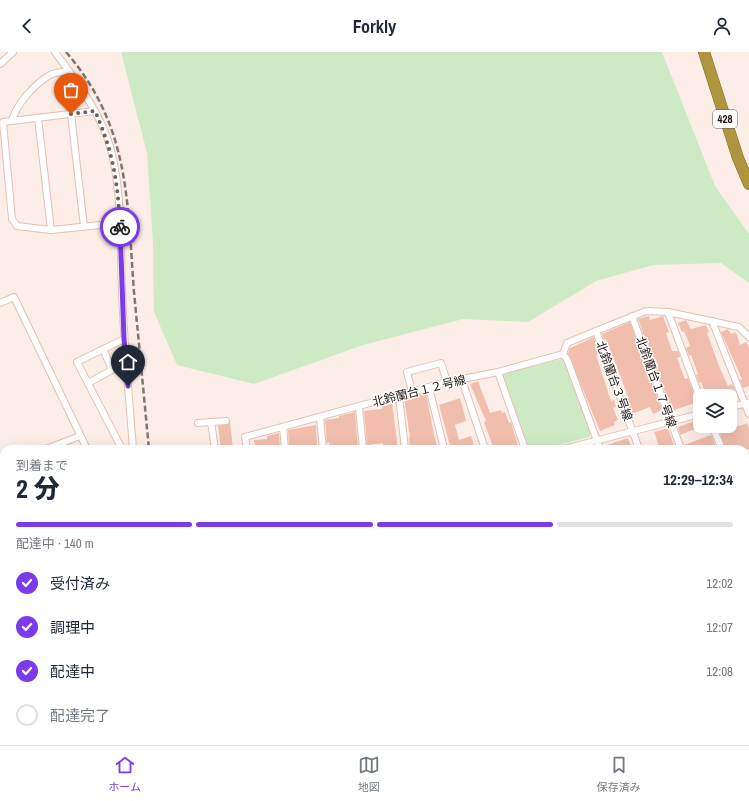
<!DOCTYPE html>
<html lang="ja">
<head>
<meta charset="utf-8">
<style>
  :root { --surface:#fff; --page:#f6f6f7; --text:#1f2937; --muted:#747a83; --line:#e0e1e3; --accent:#7c3aed }
  body { margin:0; font-family:"Archivo Narrow","Noto Sans JP",sans-serif; background:var(--page); color:var(--text); height:100vh; display:flex; flex-direction:column; font-size:15px; white-space:nowrap }
  * { box-sizing:border-box; margin:0 }
  p { font-size:13px; color:var(--muted) }
  .icon { flex:none; width:22px; height:22px; fill:none; stroke:currentColor; stroke-width:2; stroke-linecap:round; stroke-linejoin:round }
  .map { position:relative; flex:1; overflow:hidden }
  .side { position:absolute; left:0px; top:393px; width:749px; height:300px; display:flex; flex-direction:column; background:var(--surface); border-radius:12px 12px 0 0; box-shadow:0 4px 16px #0002 }
  .side>* { flex:none }
  .controls { position:absolute; left:693px; top:337px; display:grid; gap:8px }
  .controls a { display:grid; place-items:center; width:44px; height:44px; border-radius:8px; background:var(--surface); box-shadow:0 4px 16px #0002; font-size:20px }
  .pin { position:absolute; display:grid; place-items:center; width:34px; height:34px; color:#fff; margin:-41px -17px; border-radius:50% 50% 50% 0; rotate:-45deg; box-shadow:0 0 4px #0007 }
  .pin .icon { rotate:45deg }
  .courier { position:absolute; display:grid; place-items:center; width:40px; height:40px; margin:-20px; border:3px solid #7c3aed; border-radius:50%; background:#fff; color:#222; box-shadow:0 1px 5px #0007 }
  .summary em { font-style:normal; font-weight:800 }
  .summary div { display:flex; flex-direction:column-reverse }
  .summary { display:flex; align-items:center; justify-content:space-between; height:68px; padding:0 16px }
  h1 { font-size:26px; font-weight:800; line-height:30px }
  .bar { display:grid; grid-template-columns:repeat(4,1fr); gap:6px 4px; align-content:center; height:48px; padding:0 16px }
  .bar i { height:5px; border-radius:3px; background:var(--line) }
  .bar .current { background:var(--accent) }
  .bar p { grid-column:span 4 }
  ol { padding:0 16px; list-style:none }
  li { display:flex; align-items:center; gap:12px; height:44px }
  li p { margin-inline-start:auto }
  li .icon { padding:4px; border-radius:50%; background:var(--accent); color:#fff; stroke-width:4 }
  li:last-child { color:var(--muted) }
  li i { width:22px; height:22px; border:2px solid var(--line); border-radius:50% }
  header { display:flex; justify-content:space-between; align-items:center; height:52px; padding:0 16px; background:var(--surface); font-size:18px; font-weight:800 }
  .menu { display:flex; justify-content:space-around; align-items:center; height:56px; border-top:1px solid var(--line); background:var(--surface); font-size:11px; color:var(--muted) }
  .menu a { display:grid; justify-items:center; gap:2px }
  .menu .current { color:var(--accent) }
  .map>svg:first-child { display:block }
  .green { fill:#cdeac5 }
  .building { fill:#f1beae }
  .lines { fill:none; stroke-linecap:round; stroke-linejoin:round }
  .street-casing { stroke:#e3c0b1; stroke-width:8 }
  .secondary-casing { stroke:#e3c0b1; stroke-width:10 }
  .primary-casing { stroke:#7d682e; stroke-width:12 }
  .highway-casing { stroke:#7d682e; stroke-width:12 }
  .street { stroke:#fff; stroke-width:6 }
  .secondary { stroke:#fff; stroke-width:9 }
  .primary { stroke:#cfbf8b; stroke-width:10 }
  .highway { stroke:#af953e; stroke-width:11 }
  .rail { stroke:#81746f; stroke-width:2.5; stroke-dasharray:6 3; stroke-linecap:butt }
  .done { stroke:#6e615b; stroke-width:4; stroke-dasharray:0 7.2 }
  .route { stroke:#7c3aed; stroke-width:5 }
  .labels { text-anchor:middle; dominant-baseline:central; stroke-width:3; stroke-linejoin:round; paint-order:stroke }
  .shield { fill:#fff; stroke:#645b58; stroke-width:1 }
  .shield-label { font-size:11px; font-weight:bold; fill:#211510 }
  .street-label { font-size:12px; fill:#211510; stroke:#fff }
</style>
</head>
<body>
<header><svg class="icon" aria-label="back" viewBox="0 0 24 24"><path d="M15 5l-7 7 7 7"/></svg>Forkly<svg class="icon" aria-label="person" viewBox="0 0 24 24"><circle cx="12" cy="8" r="4"/><path d="M4 21q1-7 8-7t8 7"/></svg></header>
<div class="map">
<svg width="749" height="693" viewBox="0 0 749 693">
  <rect width="100%" height="100%" fill="#fceee7"/>
  <g class="green">
    <path d="M121,0H662L715,134L749,182V231L721,211L653,213L596,229L528,270L463,267L363,293L254,332L177,313L154,260L153,191L147,101Z"/>
    <path d="M561,307L565,309L591,381L589,385L543,397H529L503,325L504,322Z"/>
    <path d="M749,625V644L745,643V626Z"/>
  </g>
  <g class="building">
    <path d="M649,264L650,268L663,264L669,280L666,281L672,299H678L680,305L677,306L685,327L688,326L697,350L672,359L638,267Z"/>
    <path d="M686,268L691,277L706,273L709,280L707,281L719,314L727,332L728,334L732,332L735,338L731,340L732,344H707L701,330L699,331L696,323L698,322L691,303L689,304L686,296L690,294L684,279L682,280L678,271Z"/>
    <path d="M630,270L662,358L653,362L650,355L631,362L626,348L629,347L621,326L606,287L604,288L602,282Z"/>
    <path d="M728,277L731,282L736,280L740,293L746,290L749,295V334L743,336L740,328L742,327L721,280Z"/>
    <path d="M594,285L598,302L596,303L611,349L614,348L616,355L613,356L618,368L614,370L615,373L600,379L568,301L570,296Z"/>
    <path d="M478,329L490,361L501,358L502,361L505,360L509,371L511,370L519,397H494L484,370L486,369L470,332Z"/>
    <path d="M426,340L434,383L438,397H414V394H410L409,385H410L404,346Z"/>
    <path d="M460,346L466,369L455,373L459,388L471,384L474,394L467,397H451L439,353Z"/>
    <path d="M392,351L398,397H384L383,391L367,393L364,359L382,357V352Z"/>
    <path d="M355,360L358,397H330L329,390L327,391L325,368L339,366V364Z"/>
    <path d="M700,367V375L680,383L678,375Z"/>
    <path d="M230,371L233,396L221,397L218,374Z"/>
    <path d="M747,371L749,376V397H726L717,374H740Z"/>
    <path d="M316,373L317,394L289,397L288,378Z"/>
    <path d="M668,376L675,397H660L654,380Z"/>
    <path d="M279,381L280,397H256L254,388L267,387V384Z"/>
    <path d="M711,383L717,397H685L684,393Z"/>
    <path d="M628,386L631,394L626,395V397H604V394Z"/>
  </g>
  <g class="lines">
    <g class="street-casing">
      <g id="street">
        <path d="M55,0C75,27 95,54 107,85C123,130 120,192 122,239C124,292 129,344 133,397"/>
        <path d="M0,12L13,0"/>
        <path d="M95,59L3,70L12,167L17,174L51,178L120,171"/>
        <path d="M71,62L84,175"/>
        <path d="M38,66L51,178"/>
        <path d="M12,69C16,52 35,32 50,23C55,20 63,20 69,19"/>
        <path d="M0,251L14,245L87,397"/>
        <path d="M668,260L700,346"/>
        <path d="M632,264L681,397"/>
        <path d="M712,269L749,362"/>
        <path d="M563,302L567,307L600,397"/>
        <path d="M498,320L525,397"/>
        <path d="M462,328L485,397"/>
        <path d="M88,331L112,318L103,297"/>
        <path d="M429,335L444,397"/>
        <path d="M412,340L407,320L441,311L447,330"/>
        <path d="M399,344L405,397"/>
        <path d="M359,355L363,397"/>
        <path d="M730,355L749,351"/>
        <path d="M320,366L323,397"/>
        <path d="M211,370L215,397"/>
        <path d="M198,371L226,369"/>
        <path d="M712,374L722,397"/>
        <path d="M283,375L285,397"/>
        <path d="M46,397L80,384"/>
        <path d="M122,397L77,310L124,287"/>
        <path d="M247,397L245,385L447,330L498,320L563,302L567,291L596,279"/>
        <path d="M564,397L700,362"/>
        <path d="M639,397L596,279L646,259L668,260L739,275L749,285"/>
        <path d="M0,414L4,413"/>
        <path d="M745,443L749,441"/>
        <path d="M745,539L749,537"/>
        <path d="M745,581L749,579"/>
        <path d="M0,588L4,587"/>
        <path d="M0,605L4,613"/>
        <path d="M745,622L749,621"/>
        <path d="M745,646L749,647"/>
        <path d="M41,689L43,693"/>
        <path d="M480,689L481,693"/>
        <path d="M58,693L66,689"/>
        <path d="M151,693L159,689"/>
        <path d="M546,693L549,689"/>
      </g>
    </g>
    <g class="secondary-casing">
      <g id="secondary">
        <path d="M240,689L241,693"/>
        <path d="M574,693L575,689"/>
      </g>
    </g>
    <g class="primary-casing">
      <g id="primary">
        <path d="M745,492L749,490"/>
        <path d="M415,693L432,689"/>
      </g>
    </g>
    <g class="highway-casing">
      <path id="highway" d="M704,0L738,106L749,132"/>
    </g>
    <use href="#street" class="street"/>
    <use href="#secondary" class="secondary"/>
    <use href="#primary" class="primary"/>
    <use href="#highway" class="highway"/>
    <path class="rail" d="M66,0C130,74 127,148 134,240C139,292 144,345 149,397"/>
  </g>
  <g class="lines">
    <path class="done" d="M71,62L95,59C113,99 118,131 120,175"/>
    <path class="route" d="M120,175L124,287L128,334"/>
  </g>
  <g class="labels">
    <rect class="shield" x="713" y="58" width="24" height="18" rx="3"/>
    <g class="shield-label">
      <text x="725" y="67">428</text>
    </g>
    <g class="street-label">
      <text transform="translate(614 329) rotate(70)">北鈴蘭台３号線</text>
      <text transform="translate(656 330) rotate(70)">北鈴蘭台１７号線</text>
      <text transform="translate(419 339) rotate(-14)">北鈴蘭台１２号線</text>
    </g>
  </g>
</svg>
<div class="controls">
<a><svg class="icon" aria-label="layers" viewBox="0 0 24 24"><path d="M12 4l9 5-9 5-9-5zM3 14l9 5 9-5"/></svg></a>
</div>
<div class="pin" style="left:71px;top:62px;background:#ea580c"><svg class="icon" aria-label="bag" viewBox="0 0 24 24"><path d="M5 8h14l-1 12H6zM9 8a3 3 0 0 1 6 0"/></svg></div>
<div class="pin" style="left:128px;top:334px;background:#1f2937"><svg class="icon" aria-label="home" viewBox="0 0 24 24"><path d="M3 11l9-7 9 7M6 9v11h12V9"/></svg></div>
<div class="courier" style="left:120px;top:175px"><svg class="icon" aria-label="bike" viewBox="0 0 24 24"><circle cx="6" cy="16" r="4"/><circle cx="18" cy="16" r="4"/><path d="M6 16l4-8h5l3 8M10 8l3 8H6M13 5h3"/></svg></div>
<section class="side">
<div class="summary"><div><h1>2 分</h1><p>到着まで</p></div><em>12:29–12:34</em></div>
<div class="bar"><i class="current"></i><i class="current"></i><i class="current"></i><i></i><p>配達中 · 140 m</p></div>
<ol>
<li><svg class="icon" aria-label="check" viewBox="0 0 24 24"><path d="M5 12l5 5 9-10"/></svg>受付済み<p>12:02</p></li>
<li><svg class="icon" aria-label="check" viewBox="0 0 24 24"><path d="M5 12l5 5 9-10"/></svg>調理中<p>12:07</p></li>
<li><svg class="icon" aria-label="check" viewBox="0 0 24 24"><path d="M5 12l5 5 9-10"/></svg>配達中<p>12:08</p></li>
<li><i></i>配達完了</li>
</ol>
</section>
</div>
<nav class="menu">
<a class="current"><svg class="icon" aria-label="home" viewBox="0 0 24 24"><path d="M3 11l9-7 9 7M6 9v11h12V9"/></svg>ホーム</a>
<a><svg class="icon" aria-label="map" viewBox="0 0 24 24"><path d="M3 6l6-2 6 2 6-2v14l-6 2-6-2-6 2zM9 4v14M15 6v14"/></svg>地図</a>
<a><svg class="icon" aria-label="saved" viewBox="0 0 24 24"><path d="M7 4h10v16l-5-4-5 4z"/></svg>保存済み</a>
</nav>
</body>
</html>
